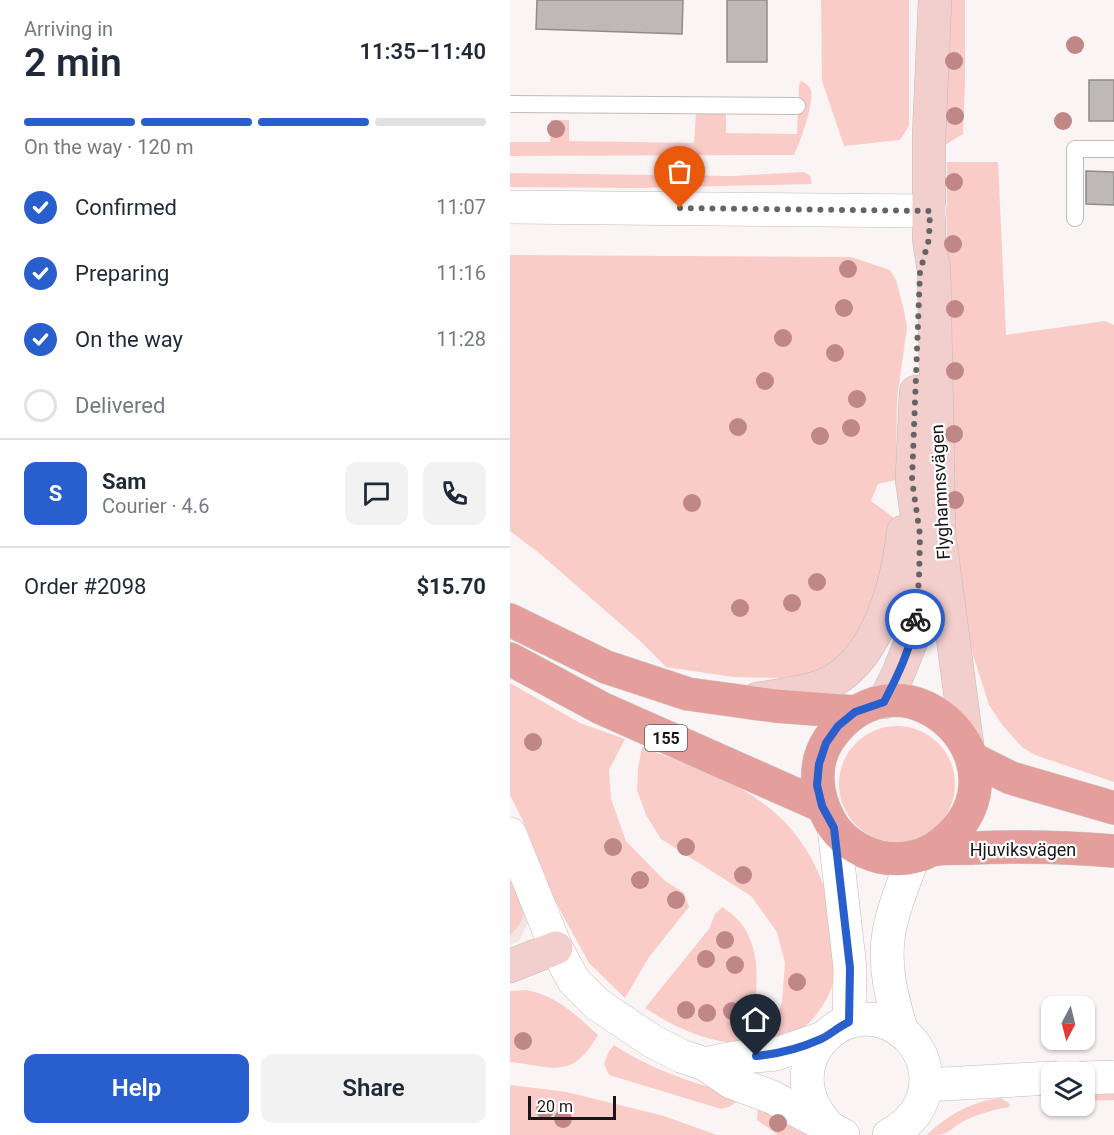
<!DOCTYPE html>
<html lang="en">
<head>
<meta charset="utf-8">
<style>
  :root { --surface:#fff; --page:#f2f2f3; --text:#1f2937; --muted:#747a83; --line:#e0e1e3; --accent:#285fcc }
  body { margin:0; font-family:Roboto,sans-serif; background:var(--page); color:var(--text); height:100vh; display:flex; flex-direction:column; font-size:22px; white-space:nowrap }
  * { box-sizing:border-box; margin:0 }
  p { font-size:20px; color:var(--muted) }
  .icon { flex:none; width:33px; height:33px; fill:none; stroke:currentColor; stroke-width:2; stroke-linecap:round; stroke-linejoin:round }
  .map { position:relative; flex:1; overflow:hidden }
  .drawer { display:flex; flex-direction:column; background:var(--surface); width:510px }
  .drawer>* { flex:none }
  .needle { width:39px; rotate:187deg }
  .controls { position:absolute; left:531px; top:996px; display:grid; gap:12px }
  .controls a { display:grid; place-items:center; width:54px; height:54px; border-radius:12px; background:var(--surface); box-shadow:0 2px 4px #0004; font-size:30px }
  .scale { position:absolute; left:18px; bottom:15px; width:88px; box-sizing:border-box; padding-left:6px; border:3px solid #181616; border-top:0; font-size:16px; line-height:21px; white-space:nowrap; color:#181616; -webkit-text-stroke:4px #fff; paint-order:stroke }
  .pin { position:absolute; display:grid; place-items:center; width:51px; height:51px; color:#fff; margin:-62px -26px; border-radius:50% 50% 50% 0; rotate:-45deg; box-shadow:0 0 6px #0007 }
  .pin .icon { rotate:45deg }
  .courier { position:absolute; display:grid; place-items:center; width:60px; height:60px; margin:-30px; border:4px solid #285fcc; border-radius:50%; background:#fff; color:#222; box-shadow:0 2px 8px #0007 }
  .headline em { font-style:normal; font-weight:600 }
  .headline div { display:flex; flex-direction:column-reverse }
  .headline { display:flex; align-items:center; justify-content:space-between; height:102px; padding:0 24px }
  h1 { font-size:39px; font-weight:600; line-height:45px }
  .bar { display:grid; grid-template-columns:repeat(4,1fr); gap:9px 6px; align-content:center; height:72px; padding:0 24px }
  .bar i { height:8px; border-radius:4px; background:var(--line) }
  .bar .selected { background:var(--accent) }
  .bar p { grid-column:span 4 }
  .line { display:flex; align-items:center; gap:15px; padding:0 24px; border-top:2px solid var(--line) }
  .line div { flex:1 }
  .round { display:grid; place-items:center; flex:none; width:63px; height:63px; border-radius:12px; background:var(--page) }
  ol { padding:0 24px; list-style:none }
  li { display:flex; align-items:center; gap:18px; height:66px }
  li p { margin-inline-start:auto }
  li .icon { padding:6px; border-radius:50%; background:var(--accent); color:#fff; stroke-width:4 }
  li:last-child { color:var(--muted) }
  li i { width:33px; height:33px; border:3px solid var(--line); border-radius:50% }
  .cta { display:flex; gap:12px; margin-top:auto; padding:12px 24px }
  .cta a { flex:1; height:69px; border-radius:12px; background:var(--accent); color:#fff; font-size:24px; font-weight:600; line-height:69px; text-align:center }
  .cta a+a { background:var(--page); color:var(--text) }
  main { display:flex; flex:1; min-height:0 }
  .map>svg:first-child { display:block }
  .built { fill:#f4e5e4 }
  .green { fill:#faccc7 }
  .building { fill:#beb9b8; stroke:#908b8a; stroke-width:1.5 }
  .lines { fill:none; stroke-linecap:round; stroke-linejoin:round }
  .lane-casing { stroke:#c0bbba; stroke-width:18 }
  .street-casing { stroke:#c0bbba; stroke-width:34 }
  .secondary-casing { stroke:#c0bbba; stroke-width:34 }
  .primary-casing { stroke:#d1d0d0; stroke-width:34 }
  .lane { stroke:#fff; stroke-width:16 }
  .street { stroke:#fff; stroke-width:33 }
  .secondary { stroke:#f2cecd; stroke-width:33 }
  .primary { stroke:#e49e9b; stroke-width:33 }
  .tree { fill:#c08787 }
  .done { stroke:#676464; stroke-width:6; stroke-dasharray:0 10.8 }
  .route { stroke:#285fcc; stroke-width:8 }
  .labels { text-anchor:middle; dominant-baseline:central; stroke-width:4.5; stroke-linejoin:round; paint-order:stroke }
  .shield { fill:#fff; stroke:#5d5c5c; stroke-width:1.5 }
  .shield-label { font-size:16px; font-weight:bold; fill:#181616 }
  .street-label { font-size:18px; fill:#181616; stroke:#fff }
</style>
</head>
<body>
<main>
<section class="drawer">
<div class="headline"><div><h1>2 min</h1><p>Arriving in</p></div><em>11:35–11:40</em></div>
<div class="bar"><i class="selected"></i><i class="selected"></i><i class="selected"></i><i></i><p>On the way · 120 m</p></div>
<ol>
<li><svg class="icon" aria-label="check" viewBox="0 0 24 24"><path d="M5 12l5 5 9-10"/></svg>Confirmed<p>11:07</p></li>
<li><svg class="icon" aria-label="check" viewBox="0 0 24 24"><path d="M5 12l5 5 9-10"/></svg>Preparing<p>11:16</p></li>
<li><svg class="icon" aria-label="check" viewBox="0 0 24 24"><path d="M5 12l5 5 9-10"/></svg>On the way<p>11:28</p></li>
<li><i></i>Delivered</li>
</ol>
<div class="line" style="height:108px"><b class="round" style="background:var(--accent);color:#fff">S</b><div><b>Sam</b><p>Courier · 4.6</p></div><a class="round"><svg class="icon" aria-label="chat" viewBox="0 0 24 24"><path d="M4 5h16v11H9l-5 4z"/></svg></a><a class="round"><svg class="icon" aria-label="phone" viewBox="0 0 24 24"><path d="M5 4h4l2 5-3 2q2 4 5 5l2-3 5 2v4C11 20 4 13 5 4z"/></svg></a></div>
<div class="line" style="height:78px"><div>Order #2098</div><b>$15.70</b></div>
<div class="cta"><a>Help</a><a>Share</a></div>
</section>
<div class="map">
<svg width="604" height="1135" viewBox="0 0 604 1135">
  <rect width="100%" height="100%" fill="#faf5f4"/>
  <path class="built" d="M0,857L23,912L9,941L0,945Z"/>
  <g class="green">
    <path d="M311,0H399V126L390,140L334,146L312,81Z"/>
    <path d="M434,0H455V82L453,134L435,145Z"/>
    <path d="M291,81C296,83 300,86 301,91C304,104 290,143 284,155L0,156V142H40L41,120H59V141L184,143L186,114L216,113V133L287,134L289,85Z"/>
    <path d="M437,162H488L496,335L595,321L604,325V782L525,755L512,747L493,726L479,705L463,655L447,590L436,491Z"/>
    <path d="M294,172L300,176L302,184L128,188L0,187V173L222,176Z"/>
    <path d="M0,255L341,257L380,270L386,280L394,310L397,328L387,398L386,480L368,484L361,501L383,517L376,562L361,613L326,663L301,674L272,678L223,677L156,667L129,640L29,553L0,531Z"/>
    <path d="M0,683L70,723L115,739L99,770L101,799L116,841L154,880L174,893L179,907L139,957L115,998L79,963L44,899L12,819L0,795Z"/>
    <circle cx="387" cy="784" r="58"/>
    <path d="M132,747C178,765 225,779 263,811C287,831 309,865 316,895C319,905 319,916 321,926C322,939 327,954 326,967C325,992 306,1022 284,1034C277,1038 269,1039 262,1041L272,1001L275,963L267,932L241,896L151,839L136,815L127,790L128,768Z"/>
    <path d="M0,873C11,898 25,913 0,935Z"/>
    <path d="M212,907C218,911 225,916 230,922C257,955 244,1005 240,1043C202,1045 167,1029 135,1008L199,929L205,914Z"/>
    <path d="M17,990C47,996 66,1015 88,1035C62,1080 45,1067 0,1062V991Z"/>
    <path d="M104,1045C143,1071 185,1083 229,1096C226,1105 219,1107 211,1109L99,1075L94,1064L99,1051Z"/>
    <path d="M0,1085L57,1092L154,1116L207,1135H0Z"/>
    <path d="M604,1087V1100L575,1101L574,1088Z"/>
    <path d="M491,1098L500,1104L499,1107C485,1109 465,1115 452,1122C434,1133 441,1135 417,1135C437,1115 463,1101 491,1098Z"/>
    <path d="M248,1105L299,1135H268L247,1120Z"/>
  </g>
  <g class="building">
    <path d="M27,0H173L172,34L26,29Z"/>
    <rect x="217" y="0" width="40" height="62"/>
    <rect x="579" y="80" width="25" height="41"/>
    <path d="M576,171L604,172V205L576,204Z"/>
  </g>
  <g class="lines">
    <g class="lane-casing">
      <g id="lane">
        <path d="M0,104L287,106"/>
        <path d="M565,218V149H604"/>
      </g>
    </g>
    <g class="street-casing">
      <g id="street">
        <path d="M0,207L420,211"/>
        <path d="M324,828L340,968L339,1022"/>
        <path d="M0,834L46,948L64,981L87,1004L142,1041L171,1056L195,1064L221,1082L262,1097L333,1135"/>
        <path d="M392,1032C382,999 373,966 379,932C383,907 395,881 403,857"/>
        <path d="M195,1064L224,1058L266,1054L313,1038"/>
        <path d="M574,1078L604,1077"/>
        <path d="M416,1085L542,1078"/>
        <path d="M319,1127C257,1063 341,984 397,1036C409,1048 416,1064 416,1081C415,1106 400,1124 379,1135"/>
      </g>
    </g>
    <g class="secondary-casing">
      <g id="secondary">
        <path d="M425,0L419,135V239L424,271L429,533L457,744"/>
        <path d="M247,699C269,695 293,694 314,685C367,664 388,583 393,532"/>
        <path d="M374,702L388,674L402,639L409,581L410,535L402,480L406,392"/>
        <path d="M0,966L46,948"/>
      </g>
    </g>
    <g class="primary-casing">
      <g id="primary">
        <path d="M0,620L96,667L178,694L265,706L345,712"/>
        <path d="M0,659L91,708L312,806"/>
        <path d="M463,759L501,778L604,808"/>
        <path d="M422,850C537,776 395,631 319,739C302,764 306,796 320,821C330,839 349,852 370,857C383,860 397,859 410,855C414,854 418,851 422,850C435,847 451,849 463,848C511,846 557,847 604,851"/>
      </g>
    </g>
    <use href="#lane" class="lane"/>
    <use href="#street" class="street"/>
    <use href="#secondary" class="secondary"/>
    <use href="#primary" class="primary"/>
  </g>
  <g class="tree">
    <circle cx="565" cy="45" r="9"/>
    <circle cx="444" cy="61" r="9"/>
    <circle cx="445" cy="116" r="9"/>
    <circle cx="553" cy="121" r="9"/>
    <circle cx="46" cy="129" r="9"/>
    <circle cx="444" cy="182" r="9"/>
    <circle cx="443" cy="244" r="9"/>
    <circle cx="338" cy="269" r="9"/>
    <circle cx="334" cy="308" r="9"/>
    <circle cx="445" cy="309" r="9"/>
    <circle cx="273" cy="338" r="9"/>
    <circle cx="325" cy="353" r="9"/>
    <circle cx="445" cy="371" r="9"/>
    <circle cx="255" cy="381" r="9"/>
    <circle cx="347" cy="399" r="9"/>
    <circle cx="228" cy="427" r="9"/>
    <circle cx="341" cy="428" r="9"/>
    <circle cx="444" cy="434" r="9"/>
    <circle cx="310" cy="436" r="9"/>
    <circle cx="445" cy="500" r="9"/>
    <circle cx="182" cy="503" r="9"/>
    <circle cx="307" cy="582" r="9"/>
    <circle cx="282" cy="603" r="9"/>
    <circle cx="230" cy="608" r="9"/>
    <circle cx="23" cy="742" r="9"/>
    <circle cx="103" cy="847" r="9"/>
    <circle cx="176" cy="847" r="9"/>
    <circle cx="233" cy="875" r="9"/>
    <circle cx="130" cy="880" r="9"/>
    <circle cx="166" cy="900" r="9"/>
    <circle cx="215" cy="940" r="9"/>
    <circle cx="196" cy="959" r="9"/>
    <circle cx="225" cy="965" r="9"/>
    <circle cx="287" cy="982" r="9"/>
    <circle cx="176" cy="1010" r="9"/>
    <circle cx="222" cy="1011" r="9"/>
    <circle cx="197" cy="1013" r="9"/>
    <circle cx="13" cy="1041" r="9"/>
    <circle cx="35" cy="1110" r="9"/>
    <circle cx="53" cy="1119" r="9"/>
    <circle cx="268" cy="1123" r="9"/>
  </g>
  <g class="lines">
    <path class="done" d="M170,208L420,211L419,239L410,272L402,480L410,535L409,580L405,619"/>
    <path class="route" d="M246,1056C268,1054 291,1048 311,1039C320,1035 328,1027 339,1022L340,968L324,828L312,806L307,785L309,764L316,743L328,726L345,712L374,702C388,675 401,649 405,619"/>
  </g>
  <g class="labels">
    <rect class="shield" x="135" y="725" width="42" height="26" rx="4.5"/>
    <g class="shield-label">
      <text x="156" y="738">155</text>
    </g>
    <g class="street-label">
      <text transform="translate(430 492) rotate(-93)">Flyghamnsvägen</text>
      <text x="513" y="849">Hjuviksvägen</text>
    </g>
  </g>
</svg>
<div class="controls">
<a><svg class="needle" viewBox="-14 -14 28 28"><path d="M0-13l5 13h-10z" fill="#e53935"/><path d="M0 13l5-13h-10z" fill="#747a83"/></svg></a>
<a><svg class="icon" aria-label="layers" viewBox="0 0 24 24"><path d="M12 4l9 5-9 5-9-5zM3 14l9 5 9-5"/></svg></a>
</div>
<div class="scale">20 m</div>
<div class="pin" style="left:170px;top:208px;background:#ea580c"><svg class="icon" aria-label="bag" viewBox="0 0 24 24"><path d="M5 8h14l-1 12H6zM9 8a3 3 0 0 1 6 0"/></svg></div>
<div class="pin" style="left:246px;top:1056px;background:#1f2937"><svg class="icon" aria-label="home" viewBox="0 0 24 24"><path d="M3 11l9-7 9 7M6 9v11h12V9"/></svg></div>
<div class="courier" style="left:405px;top:619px"><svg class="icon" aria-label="bike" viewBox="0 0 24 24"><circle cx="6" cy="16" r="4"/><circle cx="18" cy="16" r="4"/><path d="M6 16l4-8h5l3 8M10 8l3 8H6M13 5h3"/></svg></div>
</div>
</main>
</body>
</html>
